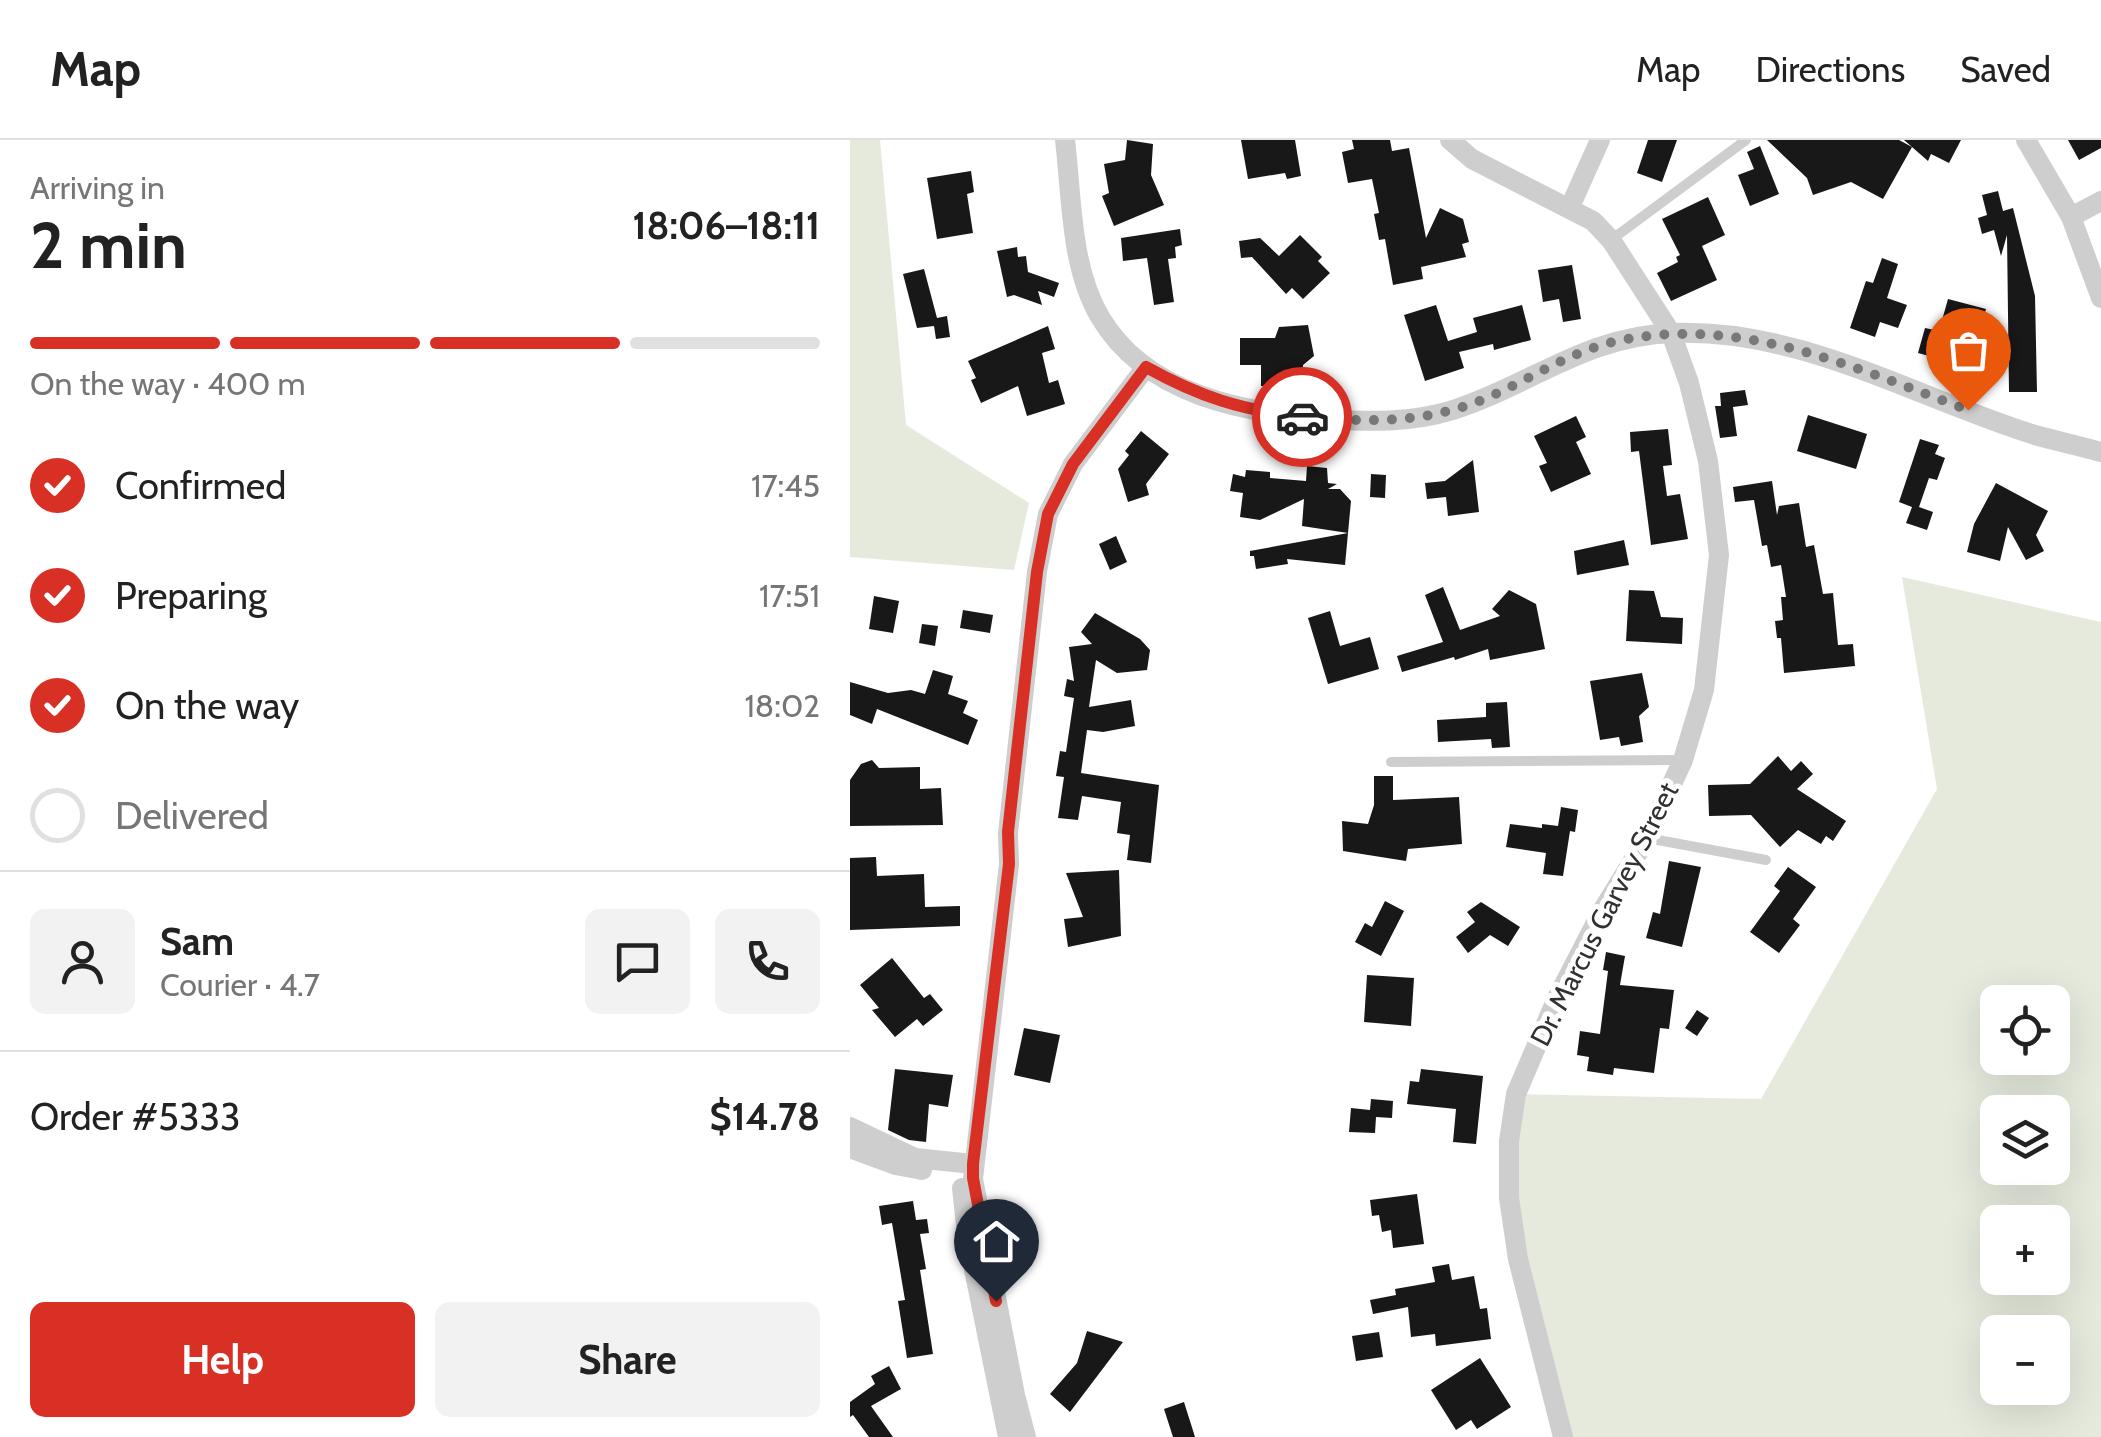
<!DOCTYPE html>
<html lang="en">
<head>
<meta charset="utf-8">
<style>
  :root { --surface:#fff; --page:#f2f2f2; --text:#222; --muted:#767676; --line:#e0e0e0; --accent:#d93025 }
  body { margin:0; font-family:Cabin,sans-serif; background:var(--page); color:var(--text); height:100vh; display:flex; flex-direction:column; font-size:38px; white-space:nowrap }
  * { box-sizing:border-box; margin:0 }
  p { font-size:32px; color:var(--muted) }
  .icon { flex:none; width:55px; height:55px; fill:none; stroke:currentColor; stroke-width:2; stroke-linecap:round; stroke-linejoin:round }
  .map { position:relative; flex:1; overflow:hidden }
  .side { display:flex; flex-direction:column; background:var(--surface); width:850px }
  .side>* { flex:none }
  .fabs { position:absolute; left:1130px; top:845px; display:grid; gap:20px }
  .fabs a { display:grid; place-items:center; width:90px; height:90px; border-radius:15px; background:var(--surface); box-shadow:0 10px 40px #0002; font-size:50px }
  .pin { position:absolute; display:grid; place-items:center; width:85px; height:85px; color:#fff; margin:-102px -42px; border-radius:50% 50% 50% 0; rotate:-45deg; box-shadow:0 0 10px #0007 }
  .pin .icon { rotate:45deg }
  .courier { position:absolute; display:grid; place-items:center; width:100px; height:100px; margin:-50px; border:8px solid #d93025; border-radius:50%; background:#fff; color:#222; box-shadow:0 2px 12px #0007 }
  .overview em { font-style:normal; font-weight:700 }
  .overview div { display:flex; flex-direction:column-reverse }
  .overview { display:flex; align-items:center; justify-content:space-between; height:170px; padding:0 30px }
  h1 { font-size:65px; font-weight:700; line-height:75px }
  .bar { display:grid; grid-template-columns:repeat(4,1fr); gap:15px 10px; align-content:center; height:120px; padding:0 30px }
  .bar i { height:12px; border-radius:8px; background:var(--line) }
  .bar .active { background:var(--accent) }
  .bar p { grid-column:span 4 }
  .line { display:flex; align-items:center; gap:25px; padding:0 30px; border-top:2px solid var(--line) }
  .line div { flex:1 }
  .round { display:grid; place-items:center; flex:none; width:105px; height:105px; border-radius:15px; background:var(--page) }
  ol { padding:0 30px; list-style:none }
  li { display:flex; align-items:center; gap:30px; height:110px }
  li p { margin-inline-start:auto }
  li .icon { padding:10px; border-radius:50%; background:var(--accent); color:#fff; stroke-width:4 }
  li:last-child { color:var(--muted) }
  li i { width:55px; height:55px; border:5px solid var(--line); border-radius:50% }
  .cta { display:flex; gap:20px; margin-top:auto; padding:20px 30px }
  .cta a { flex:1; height:115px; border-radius:15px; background:var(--accent); color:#fff; font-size:40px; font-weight:700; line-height:115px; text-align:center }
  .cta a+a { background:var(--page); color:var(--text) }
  header { display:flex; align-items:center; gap:60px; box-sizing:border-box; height:140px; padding:0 50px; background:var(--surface); border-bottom:2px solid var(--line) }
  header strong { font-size:48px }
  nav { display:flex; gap:55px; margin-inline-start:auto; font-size:35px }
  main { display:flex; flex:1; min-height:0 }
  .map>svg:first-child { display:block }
  .green { fill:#e5eadd; fill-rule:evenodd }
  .building { fill:#181818 }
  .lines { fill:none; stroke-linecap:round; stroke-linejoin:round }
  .lane { stroke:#cecece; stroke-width:10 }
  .street { stroke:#cecece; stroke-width:20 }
  .done { stroke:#797979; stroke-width:10; stroke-dasharray:0 18 }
  .route { stroke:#d93025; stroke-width:12 }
  .labels { text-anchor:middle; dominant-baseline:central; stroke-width:10; stroke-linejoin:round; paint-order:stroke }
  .street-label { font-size:28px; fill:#313131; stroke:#fff }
</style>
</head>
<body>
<header>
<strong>Map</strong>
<nav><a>Map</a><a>Directions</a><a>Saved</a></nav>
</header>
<main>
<section class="side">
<div class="overview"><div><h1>2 min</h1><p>Arriving in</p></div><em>18:06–18:11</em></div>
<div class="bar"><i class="active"></i><i class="active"></i><i class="active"></i><i></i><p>On the way · 400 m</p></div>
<ol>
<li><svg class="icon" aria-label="check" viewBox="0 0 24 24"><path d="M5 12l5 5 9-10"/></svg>Confirmed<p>17:45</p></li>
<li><svg class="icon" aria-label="check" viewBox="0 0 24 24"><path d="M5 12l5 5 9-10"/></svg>Preparing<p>17:51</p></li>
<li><svg class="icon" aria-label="check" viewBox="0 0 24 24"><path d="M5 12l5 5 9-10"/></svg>On the way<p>18:02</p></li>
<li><i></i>Delivered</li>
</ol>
<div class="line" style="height:180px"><a class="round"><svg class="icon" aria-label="person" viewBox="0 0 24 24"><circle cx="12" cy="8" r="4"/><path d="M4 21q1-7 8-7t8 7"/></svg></a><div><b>Sam</b><p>Courier · 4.7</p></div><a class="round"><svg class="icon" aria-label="chat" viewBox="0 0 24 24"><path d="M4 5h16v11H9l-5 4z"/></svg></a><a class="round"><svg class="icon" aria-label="phone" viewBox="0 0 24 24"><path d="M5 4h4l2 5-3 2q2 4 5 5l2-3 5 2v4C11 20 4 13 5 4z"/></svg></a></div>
<div class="line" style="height:130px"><div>Order #5333</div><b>$14.78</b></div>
<div class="cta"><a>Help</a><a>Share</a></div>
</section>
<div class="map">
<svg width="1251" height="1297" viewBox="0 0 1251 1297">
  <rect width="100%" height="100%" fill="#fff"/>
  <g class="green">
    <path d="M0,0H30L56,285L179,363L164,430L0,417Z"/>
    <path d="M1052,437L1251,482V1297H713L668,1119L666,954L911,959L1087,649ZM1148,862H1202V918H1148ZM1148,972H1202V1028H1148ZM1148,1082H1202V1138H1148ZM1148,1192H1202V1248H1148Z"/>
  </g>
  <g class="building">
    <path d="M277,0L303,4L301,35L314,65L264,86L252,56L259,53L254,24L275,20Z"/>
    <path d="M391,0H445L451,36L437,39L435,33L398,39Z"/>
    <path d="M502,0H540L542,11L559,8L576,98L590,68L613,79L619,102L612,104L616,117L571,127L573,139L543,145L535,99L529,100L524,74L529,73L522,39L498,43L492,12L504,9Z"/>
    <path d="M798,0H827L812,42L787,33Z"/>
    <path d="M917,0H1049L1062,7L1033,59L1001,42L963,55L957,38Z"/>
    <path d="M1054,0H1111L1099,23L1081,14L1078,21Z"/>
    <path d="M1218,0H1251V8L1229,20Z"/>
    <path d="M910,6L929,54L900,66L888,35L904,29L897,12Z"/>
    <path d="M121,31L124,52L117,54L123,93L87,99L77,38Z"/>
    <path d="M1148,51L1153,71L1163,68L1185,156L1187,252H1159L1157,95L1151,116L1144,90L1132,94L1128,78L1137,75L1132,55Z"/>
    <path d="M858,57L875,95L852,106L867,140L821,161L807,133L828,122L826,117L830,115L812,79Z"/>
    <path d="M330,89L332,105L325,107L326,118L318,119L324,162L304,165L297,118L273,121L271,98Z"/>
    <path d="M450,95L472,117L468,121L480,133L453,159L442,148L436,154L402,117L391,118L389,101L410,98L429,116Z"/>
    <path d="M167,107L168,117L176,116L178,132L209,143L204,157L188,151L192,165L164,155L157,157L147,111Z"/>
    <path d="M1032,118L1048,124L1037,158L1057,165L1048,188L1030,182L1025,197L1000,188L1016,141L1023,143Z"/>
    <path d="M722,125L731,179L713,182L709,159L693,162L688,130Z"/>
    <path d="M74,129L87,178L97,176L100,197L86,199L84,186L67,188L53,134Z"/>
    <path d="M1098,159L1136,169L1120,227L1068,213L1075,188L1089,191Z"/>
    <path d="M586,165L598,201L627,192L623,178L672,165L681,200L644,210L643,204L609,212L614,228L575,241L554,175Z"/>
    <path d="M458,185L464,216L453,225V237H437V246H411V225H390V198H425L429,187Z"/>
    <path d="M198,186L205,209L192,213L199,243L208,240L215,264L177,276L168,246L131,263L121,240L126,238L118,221Z"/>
    <path d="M895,250L898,265L883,267L887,296L870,298L865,266H871L870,253Z"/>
    <path d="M958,275L1017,294L1006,329L947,311Z"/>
    <path d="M726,276L736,297L726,302L741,334L701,352L689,326L697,323L684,296Z"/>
    <path d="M818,289L822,325L813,326L817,356L830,354L838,399L801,405L789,311L781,312L780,292Z"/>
    <path d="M291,291L319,314L296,344L299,355L278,362L268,329L279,315L275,311Z"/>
    <path d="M1070,299L1089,305L1085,314L1095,318L1087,340L1079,338L1069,367L1083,372L1077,390L1056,383L1062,367L1049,362Z"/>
    <path d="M623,320L629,372L598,376L596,357L577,359L575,343L595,341Z"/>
    <path d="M457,326L477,328L478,343L487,344L478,349H490L501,361L498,393L452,386L454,359L410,380L390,377L393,353L380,351L383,334L395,337L396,330L420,332V338L456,341Z"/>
    <path d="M521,334L536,335L535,358L520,357Z"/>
    <path d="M922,341L927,375L929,366L949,363L956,407L964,405L973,454L983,453L988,505L1003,504L1005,526L934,533L931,498H927L925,481L933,480L931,457H936L931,425L921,427L917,405L912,406L904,360L885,362L883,347Z"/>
    <path d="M1146,343L1198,371L1186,395L1194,411L1176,420L1158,387L1150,421L1117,412L1124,384Z"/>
    <path d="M498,393L495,425L437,419L438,424L406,429L404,416H400V411Z"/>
    <path d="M266,396L277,422L260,430L249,404Z"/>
    <path d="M774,400L779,425L727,435L724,411Z"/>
    <path d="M593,447L610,490L650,476L642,469L659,450L686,464L695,509L640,520L638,509L605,520L604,517L552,532L547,516L593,502L575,455Z"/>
    <path d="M779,450L804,451L811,477L833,478L832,504L776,501Z"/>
    <path d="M24,456L49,461L43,493L19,489Z"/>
    <path d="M113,470L143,475L140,493L110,488Z"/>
    <path d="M480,471L490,506L520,497L529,529L478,544L458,478Z"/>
    <path d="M245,473L290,499L300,510L297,530L267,533L246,520L239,567L281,560L285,586L253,592L237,590L231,633L309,645L301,723L277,720L280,695L267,693L271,662L232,656L228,680L208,678L214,637L206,636L210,611L216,612L224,558L214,556L217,539L224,541L219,507L242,504L231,492Z"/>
    <path d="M72,484L88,486L85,506L69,503Z"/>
    <path d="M83,530L103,536L98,554L118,561L113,573L128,580L118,605L27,569L22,584L0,575V542L38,553L61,550L75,554Z"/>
    <path d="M792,533L799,567L789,576L793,602L771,606L769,597L750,600L740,541Z"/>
    <path d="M657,562L660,607L642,608L641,599L588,602L587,580L636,577V563Z"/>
    <path d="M928,616L941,631L951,621L963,634L947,649L996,681L983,701L976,696L971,704L948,690L930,707L901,675L859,676L858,645L900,644Z"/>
    <path d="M22,620L29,628L70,627V649L91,648L93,685L0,686V640L11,624Z"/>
    <path d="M524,636H543V660L609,657L612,704L558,709L556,721L493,711L492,681L518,684L524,665Z"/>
    <path d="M711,667L728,670L725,692L720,691L713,736L693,734L696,713L656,707L660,684L692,688V684L708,686Z"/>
    <path d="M26,717L27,736L74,734L75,767L110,766V786L0,790V718Z"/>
    <path d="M819,721L851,727L832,807L796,798L803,772L810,774Z"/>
    <path d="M938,727L966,747L943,779L950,785L929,813L900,792L930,751L924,746Z"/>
    <path d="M269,730L271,796L218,807L214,779L233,777L216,733Z"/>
    <path d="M535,761L554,771L531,816L505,802L515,783L522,787Z"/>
    <path d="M631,762L670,787L658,806L640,795L618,813L606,797L625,782L617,772Z"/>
    <path d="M756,812L775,816L770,845L824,850L819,889L810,888L804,933L764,928L763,935L737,931L739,917L727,915L730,891L750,894L758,831L753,830Z"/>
    <path d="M42,818L74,858L80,854L93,870L73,886L67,879L45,897L22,870L29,868L10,845Z"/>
    <path d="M517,835L564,838L561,886L514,882Z"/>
    <path d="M847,870L859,878L847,896L835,888Z"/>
    <path d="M174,888L210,895L200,943L164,935Z"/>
    <path d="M45,929L103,935L98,967L79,964L76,1002L59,1000L38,990Z"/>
    <path d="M571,929L633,936L626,1004L603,1002L606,969L557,964L560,941L569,942Z"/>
    <path d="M521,959L543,961L542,978L526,977L525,993L499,992L501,968L520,970Z"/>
    <path d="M567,1054L574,1104L543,1108L541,1090L532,1092L529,1075L522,1076L520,1060Z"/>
    <path d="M63,1061L66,1080L77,1079L79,1093L70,1094L76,1129L70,1130L83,1214L57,1218L48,1161L55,1160L42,1083L32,1085L29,1066Z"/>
    <path d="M599,1124L602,1140L624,1136L630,1169L637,1168L641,1199L586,1206L585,1194L561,1197L558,1167L523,1174L520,1160L546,1155L545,1149L585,1142L582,1127Z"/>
    <path d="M237,1191L273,1202L220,1272L200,1254L227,1223Z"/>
    <path d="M529,1192L533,1217L506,1221L502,1196Z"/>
    <path d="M630,1218L661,1267L627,1289L621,1280L606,1290L581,1250Z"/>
    <path d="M39,1226L51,1249L21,1266L43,1297H19L3,1275L0,1277V1262L25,1244L21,1236Z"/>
    <path d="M334,1262L345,1297H323L314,1269Z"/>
  </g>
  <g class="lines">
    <g class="lane">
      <path d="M761,100L896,0"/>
      <path d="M541,622L832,620"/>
      <path d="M797,698L916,720"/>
    </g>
    <g class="street">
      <path d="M215,0C222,57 220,126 250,177C296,255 394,273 476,279C519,282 561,283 603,270C681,245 735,196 823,193C951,188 1066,258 1185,295C1207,301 1229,306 1251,312"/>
      <path d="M600,0L622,19L743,81L761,100L821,193L839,243L858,321L869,415L854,550L833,620L797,698L752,771L707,858L666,954L659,1001V1058L668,1119L713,1297"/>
      <path d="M1176,0L1221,77L1251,158"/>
      <path d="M720,67L750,0"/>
      <path d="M1221,77L1251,61"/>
      <path d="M0,987L65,1018L123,1024"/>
      <path d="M0,1008L46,1025L72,1030"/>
      <path d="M112,1048L117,1095L158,1297"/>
      <path d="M176,1297L165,1255L123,1039L159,724L158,693L187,432L198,374L223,324L296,227"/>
    </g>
  </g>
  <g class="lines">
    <path class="done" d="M452,277C515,282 573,284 632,260C680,240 721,210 772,200C895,176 1005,228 1118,270"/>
    <path class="route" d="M146,1161L123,1038V1024L159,724L158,692L187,432L198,374L223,324L296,227C350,257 391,270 452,277"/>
  </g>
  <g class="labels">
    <g class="street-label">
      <text transform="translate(754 774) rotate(-63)">Dr. Marcus Garvey Street</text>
    </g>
  </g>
</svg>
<div class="fabs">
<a><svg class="icon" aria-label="locate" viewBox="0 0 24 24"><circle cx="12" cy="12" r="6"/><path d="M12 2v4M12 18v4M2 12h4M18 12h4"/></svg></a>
<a><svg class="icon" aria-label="layers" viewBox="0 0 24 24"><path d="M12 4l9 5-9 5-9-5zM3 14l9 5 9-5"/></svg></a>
<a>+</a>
<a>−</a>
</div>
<div class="pin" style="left:1118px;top:270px;background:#ea580c"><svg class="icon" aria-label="bag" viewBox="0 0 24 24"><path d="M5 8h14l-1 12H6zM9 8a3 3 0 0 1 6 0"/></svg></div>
<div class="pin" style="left:146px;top:1161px;background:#1f2937"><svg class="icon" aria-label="home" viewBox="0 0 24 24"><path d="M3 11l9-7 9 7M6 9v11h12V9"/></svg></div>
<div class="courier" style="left:452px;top:277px"><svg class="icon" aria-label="car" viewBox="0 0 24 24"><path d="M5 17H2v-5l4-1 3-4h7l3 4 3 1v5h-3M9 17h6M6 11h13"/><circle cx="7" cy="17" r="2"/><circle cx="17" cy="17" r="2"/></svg></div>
</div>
</main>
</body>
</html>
